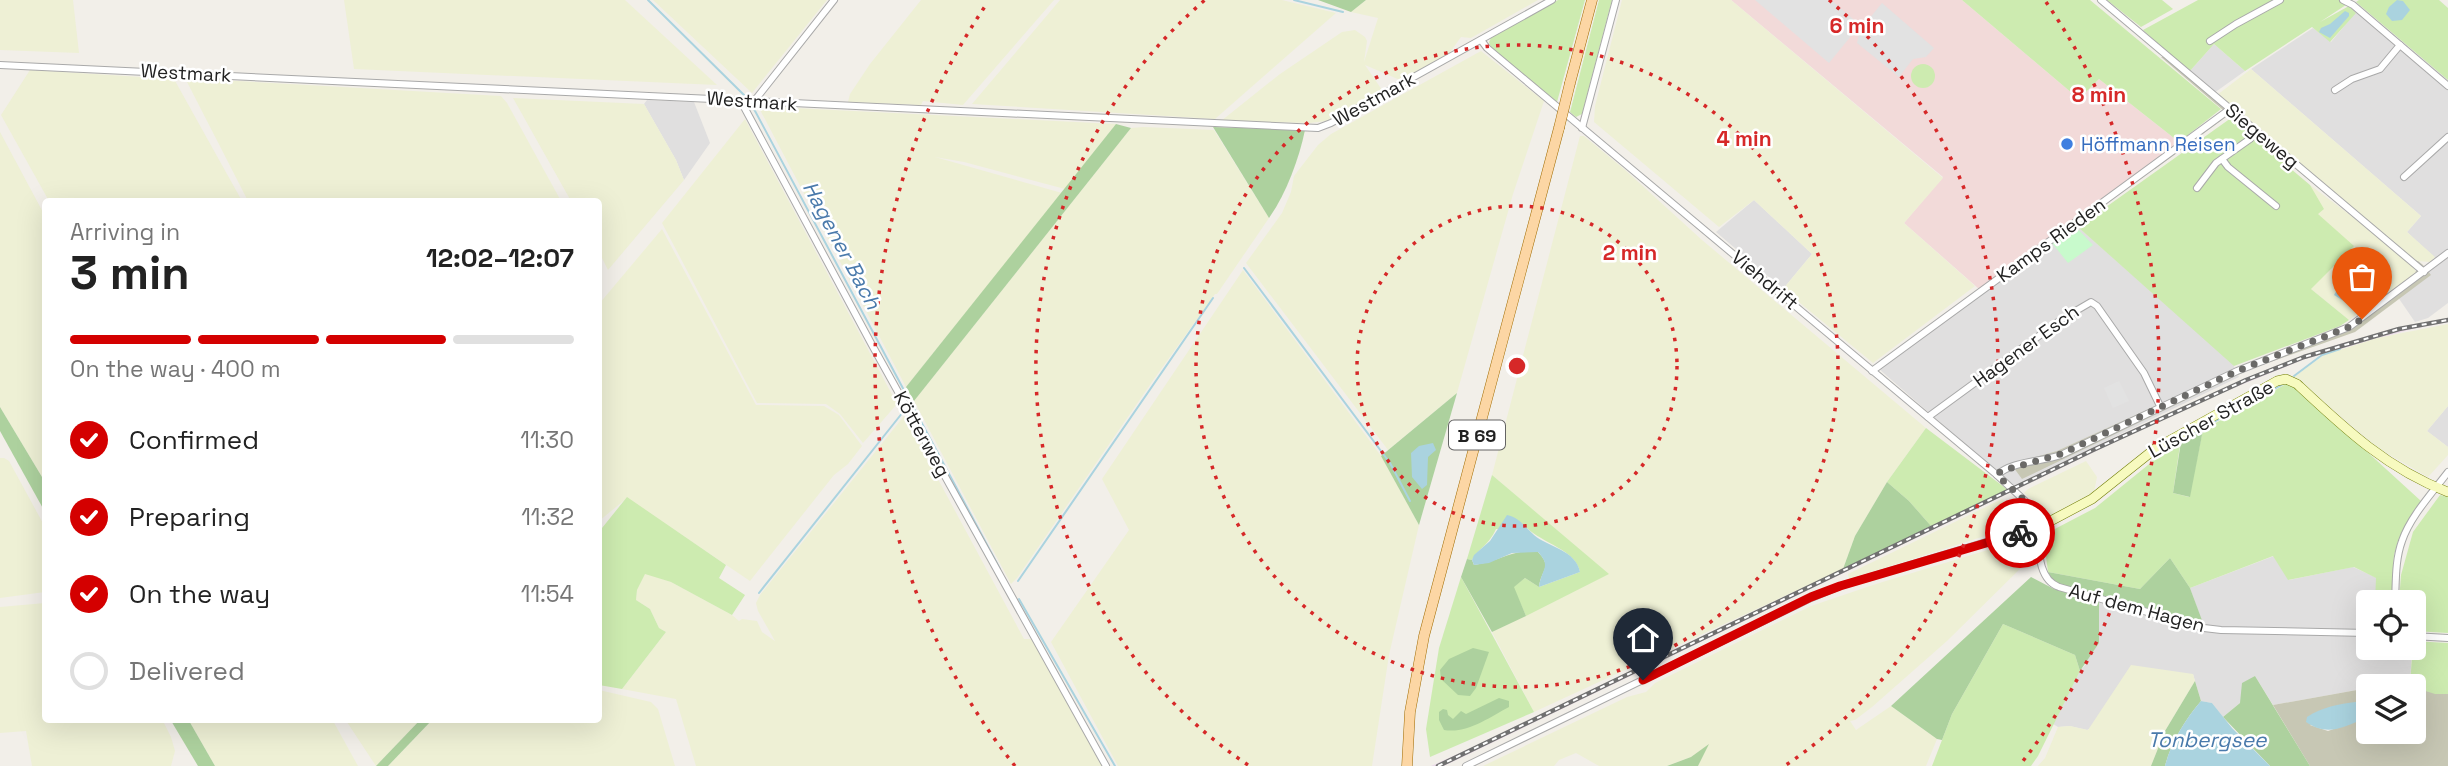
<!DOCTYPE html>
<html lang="en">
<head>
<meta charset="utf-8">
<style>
  :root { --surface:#fff; --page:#f6f6f6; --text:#222; --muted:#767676; --line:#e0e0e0; --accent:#d40000 }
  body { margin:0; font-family:"Space Grotesk",sans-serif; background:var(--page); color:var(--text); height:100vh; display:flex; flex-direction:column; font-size:26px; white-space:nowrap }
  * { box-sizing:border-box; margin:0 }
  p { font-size:23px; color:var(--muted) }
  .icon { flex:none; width:38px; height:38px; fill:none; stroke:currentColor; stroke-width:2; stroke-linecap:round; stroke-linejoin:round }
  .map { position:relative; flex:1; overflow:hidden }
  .panel { position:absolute; left:42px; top:198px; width:560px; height:525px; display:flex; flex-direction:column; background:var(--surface); border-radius:7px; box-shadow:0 7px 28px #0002 }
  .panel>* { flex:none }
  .controls { position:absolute; left:2356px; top:590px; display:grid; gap:14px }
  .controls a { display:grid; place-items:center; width:70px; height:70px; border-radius:7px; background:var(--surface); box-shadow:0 7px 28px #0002; font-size:35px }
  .pin { position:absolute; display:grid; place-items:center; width:60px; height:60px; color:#fff; margin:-72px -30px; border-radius:50% 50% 50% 0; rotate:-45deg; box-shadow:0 0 7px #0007 }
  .pin .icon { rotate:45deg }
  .courier { position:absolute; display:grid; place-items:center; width:70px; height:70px; margin:-35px; border:5px solid #d40000; border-radius:50%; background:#fff; color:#222; box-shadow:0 2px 9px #0007 }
  .head em { font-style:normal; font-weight:700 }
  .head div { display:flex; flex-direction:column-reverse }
  .head { display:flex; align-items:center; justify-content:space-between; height:119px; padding:0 28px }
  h1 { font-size:46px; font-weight:700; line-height:52px }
  .bar { display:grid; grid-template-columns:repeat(4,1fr); gap:10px 7px; align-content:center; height:84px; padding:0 28px }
  .bar i { height:9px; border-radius:5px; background:var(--line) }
  .bar .current { background:var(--accent) }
  .bar p { grid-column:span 4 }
  ol { padding:0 28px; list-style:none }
  li { display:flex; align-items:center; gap:21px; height:77px }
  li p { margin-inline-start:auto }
  li .icon { padding:7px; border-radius:50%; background:var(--accent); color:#fff; stroke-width:4 }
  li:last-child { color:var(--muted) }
  li i { width:38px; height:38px; border:4px solid var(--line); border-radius:50% }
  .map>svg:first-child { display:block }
  .residential { fill:#e0dfdf }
  .commercial { fill:#f2dad9 }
  .industrial { fill:#ebdbe8 }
  .construction { fill:#c7c7b4 }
  .farmland { fill:#eef0d5 }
  .grass { fill:#cdebb0 }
  .forest { fill:#add19e }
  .park { fill:#c8facc }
  .parking { fill:#e2e2e2 }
  .water { fill:#aad3df }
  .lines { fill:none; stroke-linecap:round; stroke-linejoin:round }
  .stream { stroke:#aad3df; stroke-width:2 }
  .street-casing { stroke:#a9a9a9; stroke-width:8 }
  .secondary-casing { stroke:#707d05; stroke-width:10 }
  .primary-casing { stroke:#a06b00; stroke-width:11 }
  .street { stroke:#fff; stroke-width:6 }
  .secondary { stroke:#f7fabf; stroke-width:9 }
  .primary { stroke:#fcd6a4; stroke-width:10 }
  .rail-casing { stroke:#707070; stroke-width:4.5 }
  .rail { stroke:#fff; stroke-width:2; stroke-dasharray:5; stroke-linecap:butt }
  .primary-bridge-casing { stroke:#a06b00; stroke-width:11; stroke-linecap:butt }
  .primary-bridge { stroke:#fcd6a4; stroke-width:10 }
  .done { stroke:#6b6a68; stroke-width:7; stroke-dasharray:0 12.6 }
  .route { stroke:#d40000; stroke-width:9 }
  .ring { fill:none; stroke:#d62828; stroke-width:3.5; stroke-dasharray:3.5 7 }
  .shop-dot { fill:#3f7fe0; stroke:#fff; stroke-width:2.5 }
  .labels { text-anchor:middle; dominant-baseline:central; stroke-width:5; stroke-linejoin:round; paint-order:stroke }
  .shield { fill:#fff; stroke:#646464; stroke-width:2 }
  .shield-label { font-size:18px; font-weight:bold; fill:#222 }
  .street-label { font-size:19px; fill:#222; stroke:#fff }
  .shop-label { font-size:19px; fill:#366cbe; stroke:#fff; text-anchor:start }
  .water-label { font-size:21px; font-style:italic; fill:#4a7aab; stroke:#fff }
  .centre { fill:#d62828; stroke:#fff; stroke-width:3.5 }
  .ring-label { font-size:21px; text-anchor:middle; font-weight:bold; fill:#d62828; stroke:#fff; stroke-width:5; stroke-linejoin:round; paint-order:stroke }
</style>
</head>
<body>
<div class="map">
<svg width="2448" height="766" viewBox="0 0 2448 766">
  <rect width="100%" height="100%" fill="#f2efe9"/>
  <g class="residential">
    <path d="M2355,2L2448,80V303L2428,318L2415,322L2393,290L2435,258L2407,232L2421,216L2251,69L2313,28L2331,42L2355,13L2350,9Z"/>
    <path d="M2214,44L2245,71L2214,93L2189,72Z"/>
    <path d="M647,100L694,102L710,143L684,180L676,160L644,104Z"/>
    <path d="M1754,200L1812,254L1783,289L1716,232Z"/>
    <path d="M2076,225L2233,364L2239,377L2013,486L1879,369Z"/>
    <path d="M2448,406V447L2427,431Z"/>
    <path d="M2274,556L2289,580L2353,567L2377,578L2375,602H2368V648H2412L2410,686H2368V688L2273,705L2255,676L2240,703L2223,717L2212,703L2201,701L2193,674L2087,730L2070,726L2058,727L2053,724L2080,671L2086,664L2100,595L2202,622L2190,588Z"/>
  </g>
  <path class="commercial" d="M1731,0H1962L2079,99L2099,79L2179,142L1979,289L1904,223L1943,177Z"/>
  <path class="industrial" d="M2448,319V322L2412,329L2305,359L2221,393L2119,440L1444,766H1431L1533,720L2101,444L2276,366L2340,344L2412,325Z"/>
  <g class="construction">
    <path d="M2161,57H2170L2423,265L2431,275L2355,332L2248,370L2022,479L2011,464L2057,451L2249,363L2351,323L2417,270L2230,114L2155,169L2151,165L2223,110Z"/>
    <path d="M2368,688V705L2356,702L2310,725L2328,731L2368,717V732H2413V689L2448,694V766H2310L2273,705Z"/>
  </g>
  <g class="farmland">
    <path d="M0,0H73L79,53L0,50Z"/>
    <path d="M344,0H625L717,85L354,69Z"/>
    <path d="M653,0H827L752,93Z"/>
    <path d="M921,0H1054L963,105L923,101L921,105L848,102L850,94L870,64Z"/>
    <path d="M1060,0H1282L1336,13L1215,119L972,104Z"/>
    <path d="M1366,0H1538L1471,38L1461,37L1448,55L1400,80L1365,65L1382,90L1327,121L1309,123L1221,121L1280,74L1342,32L1355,30L1365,37L1367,41L1364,62L1378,18L1351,12Z"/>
    <path d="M1622,0H1731L1943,178L1904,223L1975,286L1873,363L1783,289L1812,254L1754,200L1719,227L1594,122L1595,106Z"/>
    <path d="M1481,51L1544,101L1513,194L1457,393L1388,450L1246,263L1282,213L1291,192L1294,176L1318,145L1331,134Z"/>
    <path d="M2251,69L2421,216L2407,232L2435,257L2430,262L2417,261L2408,256L2217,95Z"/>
    <path d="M30,70L174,79L242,201H49L1,115Z"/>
    <path d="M185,78L501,96L507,103L561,201H248Z"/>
    <path d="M513,98L644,104L676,160L684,180L608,270L599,252L598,201H571Z"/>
    <path d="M758,106L774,107L1116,124L1065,189L964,162L935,157L1062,193L906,387Z"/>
    <path d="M745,119L897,404L863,443L840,414L826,404L757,403L662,223Z"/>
    <path d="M1143,127L1214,130L1269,218L1217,294H1215L1154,379L1017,578L1011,584L914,401L1131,128Z"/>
    <path d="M0,132L45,216V482L0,407Z"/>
    <path d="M1580,136H1584L1624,169L1702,240L1926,428L1887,482L1855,536L1843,569L1534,712L1492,632L1608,574L1492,475Z"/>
    <path d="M2310,185L2370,230L2414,267L2416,273L2349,320L2311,289L2318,214Z"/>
    <path d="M662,229L756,405L824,406L839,415L862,446L848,464L834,475L750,581L627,498L599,521V304Z"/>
    <path d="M1243,270L1381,456L1419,525L1389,655L1372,766H1118L1051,642L1129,530L1102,479Z"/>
    <path d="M2448,324V406L2427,431L2448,447V455L2428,477L2378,448L2294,377L2324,355L2377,338Z"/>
    <path d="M904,416L1024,639H1032L1103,766H696L676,699L622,689L666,632L659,628L650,609L636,600L637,590L645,573L671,582L732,615L739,621L742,619L757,621L762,632L775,641L758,611L756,603L760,595Z"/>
    <path d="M0,458H4L9,461L45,527V592L0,598Z"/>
    <path d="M2086,461L2097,477L2094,492L2068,509L2052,516L2024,493L2028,489Z"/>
    <path d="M2002,499L2029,522L1849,579L1848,574Z"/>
    <path d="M2027,538L2029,560L1947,641L1872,707L1855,720L1850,721L1856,730L1891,706L1937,739L1926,766H1698L1707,746L1691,757L1667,766H1599L1576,753L1559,760L1554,766H1483L1627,697L1646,692L1655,683L1811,606L1876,584Z"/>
    <path d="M45,603L46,719H162L171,737L175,751L171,766H32L26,731L0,733V607Z"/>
    <path d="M2131,665L2193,674L2195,681L2165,731L2151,766H2038L2045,758L2058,727L2070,726L2088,730Z"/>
    <path d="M599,690L651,702L658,709L675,766H388L433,719H598Z"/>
    <path d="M188,719H332L358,766H215Z"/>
    <path d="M345,719H421L376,766Z"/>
  </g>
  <g class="grass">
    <path d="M1558,0H1585L1557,102L1491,48L1489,42L1491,38Z"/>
    <path d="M1599,0H1612L1582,114L1576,117L1570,112Z"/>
    <path d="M1962,0H2090L2221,109L2179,142L2099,79L2079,99Z"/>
    <path d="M2107,0H2162L2173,9L2141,27Z"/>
    <path d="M2198,0H2350L2352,1L2320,22L2349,6L2356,13L2330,42L2312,27L2245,71L2214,44L2189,72L2143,30Z"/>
    <path d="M2359,0H2439L2448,8V80L2356,2Z"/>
    <circle cx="1923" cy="76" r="12"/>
    <path d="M2231,118L2310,185L2324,209L2318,214L2354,246L2311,289L2349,320L2340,326L2234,366L2078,227Z"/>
    <path d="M2286,384L2295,386L2421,501L2398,541L2394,555L2391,602H2375L2376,578L2354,567L2288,580L2273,556L2190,588L2170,558L2140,589L2048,572L2044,541L2049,532L2095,508L2164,452L2180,445L2173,493L2189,497L2203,430Z"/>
    <path d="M1926,428L2008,490L1931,526L1909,501L1887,482Z"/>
    <path d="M1492,475L1609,574L1526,616L1513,587L1525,578L1539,587L1580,572C1576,550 1542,543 1527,528L1496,529C1489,545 1478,549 1472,560L1467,559Z"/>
    <path d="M2440,495L2448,497V633L2413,631V602H2399L2401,575L2413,532Z"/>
    <path d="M627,497L726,565L719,578L745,595L732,615L671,582L645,574L637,590L636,600L650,609L659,628L666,632L622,689L599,685L598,533Z"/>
    <path d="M1461,577L1534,712L1430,757L1426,729L1439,648Z"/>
    <path d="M2003,624L2075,655L2080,671L2038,756L2031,766H1932L1952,714Z"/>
    <path d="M2413,641L2448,643V694H2435L2410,686Z"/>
  </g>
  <g class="forest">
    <path d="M1318,0H1366L1351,12Z"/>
    <path d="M1116,124L1131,128L914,401L906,387Z"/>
    <path d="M1213,127L1305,130C1299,159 1286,194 1269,218Z"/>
    <path d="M1457,393L1419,525L1381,456Z"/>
    <path d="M0,407L45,482V512L0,431Z"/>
    <path d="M2203,430L2190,497L2173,493L2181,442Z"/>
    <path d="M1887,482L1909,501L1931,526L1843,569L1855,536Z"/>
    <path d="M1527,551L1538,552C1553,568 1541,569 1539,587L1525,578L1514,587L1526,616L1492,632L1461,577L1467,559L1472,560L1474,565C1493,563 1508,553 1527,551Z"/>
    <path d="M2170,558L2190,588L2203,623L2060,585L2051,578L2048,572L2140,589Z"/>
    <path d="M2031,577L2054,589L2099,600V643L2080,671L2075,655L2003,624L1952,714L1942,740L1937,739L1891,706Z"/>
    <path d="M1473,648L1489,652L1476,688L1470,696L1458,695L1441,679L1440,670L1449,659Z"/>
    <path d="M2255,676L2310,766H2270L2223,717L2240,703L2242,683Z"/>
    <path d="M2195,681L2201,701C2185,720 2171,742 2165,766H2151L2165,731Z"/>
    <path d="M1499,698L1509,701V707C1490,717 1467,734 1444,730L1439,720V712L1443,709L1447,710L1448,715L1453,719L1461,711L1466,714Z"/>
    <path d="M170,719H188L215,766H198Z"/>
    <path d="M421,719H433L388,766H376Z"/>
    <path d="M1709,744L1698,766H1667L1691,757Z"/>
  </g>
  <path class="park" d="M2075,226L2093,245L2068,263L2052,243Z"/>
  <g class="parking">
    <path d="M1755,0H1831L1860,25L1829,63Z"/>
    <path d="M1882,3L1934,48L1926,57L1913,59L1899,77L1857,43L1860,30Z"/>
    <path d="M2119,381L2129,401L2113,408L2104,388Z"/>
  </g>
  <g class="water">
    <path d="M2397,0L2403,1L2410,10L2402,20L2392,21L2386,14L2389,7Z"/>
    <path d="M2345,11L2349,13V16L2330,38L2319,32L2321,28L2330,24Z"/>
    <path d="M2341,283L2354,298L2350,305L2334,295Z"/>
    <path d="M1433,443L1436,450L1428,457L1427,485L1422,489L1412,477L1411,453L1419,446Z"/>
    <path d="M1507,515C1519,517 1525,527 1534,535C1548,547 1576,550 1580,572L1539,587C1541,569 1552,567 1538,552L1512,553L1489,563L1474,565L1472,560L1474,555L1490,541Z"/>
    <path d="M2201,701L2212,703L2232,728L2270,766H2165C2171,742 2185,720 2201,701Z"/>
    <path d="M2356,702L2368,705L2366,718C2343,727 2328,737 2306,722L2307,717C2322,707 2339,704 2356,702Z"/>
  </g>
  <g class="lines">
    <g class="stream">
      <path d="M648,0L745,96"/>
      <path d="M1294,0L1343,12"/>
      <path d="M754,109L906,394"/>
      <path d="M1244,268L1390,463L1410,501"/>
      <path d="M2294,376L2322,355L2340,349"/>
      <path d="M911,403L1000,569"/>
      <path d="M2164,449L2283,384"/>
      <path d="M1018,581L1213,298"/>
      <path d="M759,593L903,412"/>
      <path d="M1019,599L1115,766"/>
    </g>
    <g class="street-casing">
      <g id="street">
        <path d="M2101,0L2424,272"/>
        <path d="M2343,0L2353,5L2448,86"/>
        <path d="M1481,40L1487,48L1997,475L2036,511L2046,524"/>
        <path d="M2210,41L2236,24L2280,0"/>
        <path d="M0,65L1318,128L1331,123L1552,0"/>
        <path d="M2335,90L2352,79L2380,69L2400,45"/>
        <path d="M743,100V105L872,345L1106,766"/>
        <path d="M755,100L834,0"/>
        <path d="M1582,128L1616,0"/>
        <path d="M2222,159L2228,167L2276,206"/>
        <path d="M2404,177L2448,137"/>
        <path d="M2197,188L2216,163L2250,139L2256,131"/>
        <path d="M1872,371L2230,109"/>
        <path d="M1928,417L2062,319L2091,302L2097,306L2144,373L2160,406"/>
        <path d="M1997,475C2012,461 2041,462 2061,455L2237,371L2349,327L2448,253"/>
        <path d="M2037,527C2039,548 2037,579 2059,587L2204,628L2221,630L2368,633"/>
        <path d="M2395,602C2396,582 2395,560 2402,541C2410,517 2432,493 2448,472"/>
        <path d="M2413,636L2448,638"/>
        <path d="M1466,766L1811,598L1840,586L2043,525"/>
      </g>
    </g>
    <g class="secondary-casing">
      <path id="secondary" d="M2043,525L2092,499L2156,448L2277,381L2286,379L2297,384C2343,427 2387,469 2448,492"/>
    </g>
    <g class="primary-casing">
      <g id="primary">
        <path d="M1570,83L1592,0"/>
        <path d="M1407,766L1410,712L1424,636L1559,128"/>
      </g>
    </g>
    <use href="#street" class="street"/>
    <use href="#secondary" class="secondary"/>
    <use href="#primary" class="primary"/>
    <g class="rail-casing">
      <path id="rail" d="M1438,766L2093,450L2246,380L2304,357L2399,329L2448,320"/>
    </g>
    <use href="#rail" class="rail"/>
    <g class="primary-bridge-casing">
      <path id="primary-bridge" d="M1559,128L1570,83"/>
    </g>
    <use href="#primary-bridge" class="primary-bridge"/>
  </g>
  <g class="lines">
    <path class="done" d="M2020,533L2046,524L2036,511L1997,475L2001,471L2061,454L2237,371L2349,327L2362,319"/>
    <path class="route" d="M1643,680L1811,597L1840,586L2020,533"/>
  </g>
  <g class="ring">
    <circle cx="1517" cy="366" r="160"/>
    <circle cx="1517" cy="366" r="321"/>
    <path d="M1248 765A481 481 0 0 1 1205 0M1829 0A481 481 0 0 1 1786 765"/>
    <path d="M1015 766A642 642 0 0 1 988 2M2046 2A642 642 0 0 1 2019 766"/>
  </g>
  <circle class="shop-dot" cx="2067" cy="144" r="7"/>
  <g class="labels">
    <rect class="shield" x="1449" y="420.5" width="56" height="29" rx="5"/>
    <g class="shield-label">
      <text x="1477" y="435">B 69</text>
    </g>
    <g class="street-label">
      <text transform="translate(186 73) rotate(3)">Westmark</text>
      <text transform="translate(1374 99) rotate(-29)">Westmark</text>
      <text transform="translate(752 101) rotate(4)">Westmark</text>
      <text transform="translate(2262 136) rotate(40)">Siegeweg</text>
      <text transform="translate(2051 240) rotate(-36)">Kamps Rieden</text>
      <text transform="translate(1765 280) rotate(40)">Viehdrift</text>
      <text transform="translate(2026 346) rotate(-36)">Hagener Esch</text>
      <text transform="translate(2211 419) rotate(-29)">Lüscher Straße</text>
      <text transform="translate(922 434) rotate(61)">Kötterweg</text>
      <text transform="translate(2137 608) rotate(15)">Auf dem Hagen</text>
    </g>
    <g class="shop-label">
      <text x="2081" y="144">Höffmann Reisen</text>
    </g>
    <g class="water-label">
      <text transform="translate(842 245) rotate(62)">Hagener Bach</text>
      <text x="2207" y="739">Tonbergsee</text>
    </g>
  </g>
  <circle cx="1517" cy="366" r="10" class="centre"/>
  <g class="ring-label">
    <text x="1857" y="33">6 min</text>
    <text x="2099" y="102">8 min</text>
    <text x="1744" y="146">4 min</text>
    <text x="1630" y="260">2 min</text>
  </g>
</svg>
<div class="controls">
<a><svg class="icon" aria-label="locate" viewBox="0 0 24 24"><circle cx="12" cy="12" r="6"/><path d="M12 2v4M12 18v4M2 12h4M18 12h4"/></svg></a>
<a><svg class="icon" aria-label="layers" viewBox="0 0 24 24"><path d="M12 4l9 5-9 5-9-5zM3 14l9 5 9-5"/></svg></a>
</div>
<div class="pin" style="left:2362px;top:319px;background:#ea580c"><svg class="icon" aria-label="bag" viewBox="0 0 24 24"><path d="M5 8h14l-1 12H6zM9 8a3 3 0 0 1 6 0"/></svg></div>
<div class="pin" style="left:1643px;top:680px;background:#1f2937"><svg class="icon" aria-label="home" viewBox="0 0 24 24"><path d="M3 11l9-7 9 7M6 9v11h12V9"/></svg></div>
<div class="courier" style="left:2020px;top:533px"><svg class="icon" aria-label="bike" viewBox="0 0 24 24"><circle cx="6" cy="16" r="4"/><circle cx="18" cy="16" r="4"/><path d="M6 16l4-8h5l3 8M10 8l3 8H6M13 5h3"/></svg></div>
<section class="panel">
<div class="head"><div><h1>3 min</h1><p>Arriving in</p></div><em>12:02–12:07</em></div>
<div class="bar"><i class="current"></i><i class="current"></i><i class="current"></i><i></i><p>On the way · 400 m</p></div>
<ol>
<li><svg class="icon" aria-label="check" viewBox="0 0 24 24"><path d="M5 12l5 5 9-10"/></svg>Confirmed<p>11:30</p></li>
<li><svg class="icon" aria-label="check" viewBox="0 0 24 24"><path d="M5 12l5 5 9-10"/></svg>Preparing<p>11:32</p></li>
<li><svg class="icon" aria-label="check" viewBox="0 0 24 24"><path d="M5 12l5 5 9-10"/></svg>On the way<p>11:54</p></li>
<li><i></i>Delivered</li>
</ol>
</section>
</div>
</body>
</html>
